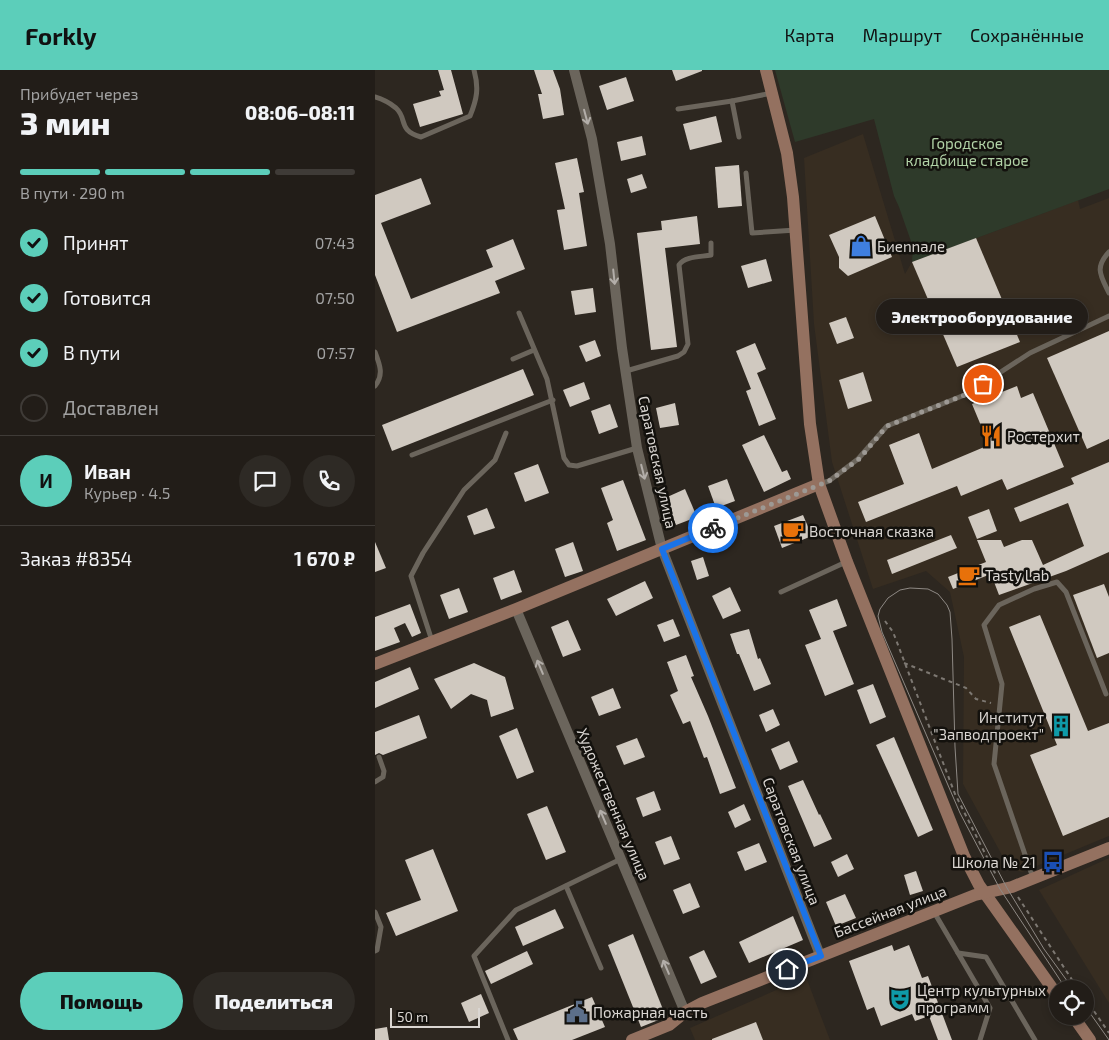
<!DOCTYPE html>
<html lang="ru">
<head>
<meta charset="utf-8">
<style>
  :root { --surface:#221d18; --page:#2e2a25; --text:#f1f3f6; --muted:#a2a2a2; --line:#3f3b37; --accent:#5cceba }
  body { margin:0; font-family:"Exo 2",sans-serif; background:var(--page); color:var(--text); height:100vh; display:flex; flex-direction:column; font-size:19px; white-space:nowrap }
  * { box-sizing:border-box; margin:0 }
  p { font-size:16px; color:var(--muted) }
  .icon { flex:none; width:28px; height:28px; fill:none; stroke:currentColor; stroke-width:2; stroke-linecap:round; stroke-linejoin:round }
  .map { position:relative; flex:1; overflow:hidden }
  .drawer { display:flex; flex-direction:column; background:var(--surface); width:375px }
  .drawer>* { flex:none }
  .tools { position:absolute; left:674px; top:910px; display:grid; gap:10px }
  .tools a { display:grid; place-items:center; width:45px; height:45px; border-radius:50%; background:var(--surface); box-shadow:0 2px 8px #0003,0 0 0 1px var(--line); font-size:25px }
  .scale { position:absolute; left:15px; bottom:12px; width:90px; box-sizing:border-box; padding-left:5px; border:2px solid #dad6d2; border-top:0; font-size:14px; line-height:18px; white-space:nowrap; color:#dad6d2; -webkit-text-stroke:4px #13110d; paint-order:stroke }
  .pin { position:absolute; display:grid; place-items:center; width:42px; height:42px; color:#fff; margin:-21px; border:2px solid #fff; border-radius:50%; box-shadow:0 1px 5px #0007 }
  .courier { position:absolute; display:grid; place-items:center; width:50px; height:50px; margin:-25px; border:4px solid #1a73e8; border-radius:50%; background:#fff; color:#222; box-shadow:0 1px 6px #0007 }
  .bubble { position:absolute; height:35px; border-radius:18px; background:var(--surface); box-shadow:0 2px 8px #0003,0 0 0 1px var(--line); font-size:16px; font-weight:800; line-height:35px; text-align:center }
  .head em { font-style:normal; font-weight:800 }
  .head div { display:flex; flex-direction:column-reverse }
  .head { display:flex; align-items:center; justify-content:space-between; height:85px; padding:0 20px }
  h1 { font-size:32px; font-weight:800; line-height:38px }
  .bar { display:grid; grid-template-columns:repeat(4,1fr); gap:8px 5px; align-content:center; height:60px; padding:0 20px }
  .bar i { height:6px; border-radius:4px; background:var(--line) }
  .bar .active { background:var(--accent) }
  .bar p { grid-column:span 4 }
  .line { display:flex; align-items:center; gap:12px; padding:0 20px; border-top:1px solid var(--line) }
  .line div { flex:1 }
  .round { display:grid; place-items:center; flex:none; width:52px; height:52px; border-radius:26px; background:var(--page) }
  ol { padding:0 20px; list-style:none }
  li { display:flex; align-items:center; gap:15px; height:55px }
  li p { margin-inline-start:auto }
  li .icon { padding:5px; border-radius:50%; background:var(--accent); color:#111; stroke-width:4 }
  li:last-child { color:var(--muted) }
  li i { width:28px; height:28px; border:2px solid var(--line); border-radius:50% }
  .primary-button { display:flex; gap:10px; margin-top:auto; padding:10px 20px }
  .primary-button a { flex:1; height:58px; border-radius:30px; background:var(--accent); color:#111; font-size:20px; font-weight:800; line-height:58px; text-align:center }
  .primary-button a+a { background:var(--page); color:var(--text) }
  header { display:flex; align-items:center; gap:30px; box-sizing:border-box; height:70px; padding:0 25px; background:var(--accent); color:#111 }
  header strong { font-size:24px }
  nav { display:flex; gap:28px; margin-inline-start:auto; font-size:18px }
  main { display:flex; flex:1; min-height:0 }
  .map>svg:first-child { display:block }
  .built { fill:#372d21 }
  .green { fill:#2e3a2a }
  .building { fill:#d0c9c0 }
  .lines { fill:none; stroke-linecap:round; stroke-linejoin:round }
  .path { stroke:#7d7872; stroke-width:2; stroke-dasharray:4 4; stroke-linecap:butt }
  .lane { stroke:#6b655c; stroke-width:5 }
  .street { stroke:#6b655c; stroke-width:10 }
  .secondary { stroke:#947160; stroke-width:12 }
  .tram { stroke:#8e8984; stroke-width:1 }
  .oneway { stroke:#b3aea9 }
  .done { stroke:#9d9994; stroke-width:5; stroke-dasharray:0 9 }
  .route { stroke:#1a73e8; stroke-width:6 }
  .labels { text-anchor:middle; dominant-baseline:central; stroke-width:5; stroke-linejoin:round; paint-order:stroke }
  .park-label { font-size:15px; fill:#b2d3a7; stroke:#13110d }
  .poi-label { font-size:15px; fill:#dad6d2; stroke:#13110d; text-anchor:start }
  .street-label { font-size:15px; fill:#dad6d2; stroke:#13110d }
</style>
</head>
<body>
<header>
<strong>Forkly</strong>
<nav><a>Карта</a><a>Маршрут</a><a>Сохранённые</a></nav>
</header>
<main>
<section class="drawer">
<div class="head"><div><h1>3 мин</h1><p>Прибудет через</p></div><em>08:06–08:11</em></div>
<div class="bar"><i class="active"></i><i class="active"></i><i class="active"></i><i></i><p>В пути · 290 m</p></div>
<ol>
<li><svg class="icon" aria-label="check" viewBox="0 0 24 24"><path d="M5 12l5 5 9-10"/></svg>Принят<p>07:43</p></li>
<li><svg class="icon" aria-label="check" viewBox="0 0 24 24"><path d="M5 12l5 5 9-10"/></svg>Готовится<p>07:50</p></li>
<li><svg class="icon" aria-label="check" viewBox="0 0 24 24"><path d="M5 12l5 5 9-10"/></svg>В пути<p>07:57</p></li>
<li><i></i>Доставлен</li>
</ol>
<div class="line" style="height:90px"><b class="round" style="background:var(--accent);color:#111">И</b><div><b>Иван</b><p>Курьер · 4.5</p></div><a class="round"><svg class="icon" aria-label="chat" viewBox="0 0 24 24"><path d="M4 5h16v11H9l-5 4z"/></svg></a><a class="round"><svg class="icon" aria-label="phone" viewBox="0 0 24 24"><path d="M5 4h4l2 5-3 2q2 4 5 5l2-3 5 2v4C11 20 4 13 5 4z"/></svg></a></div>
<div class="line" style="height:65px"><div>Заказ #8354</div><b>1 670 ₽</b></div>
<div class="primary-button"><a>Помощь</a><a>Поделиться</a></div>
</section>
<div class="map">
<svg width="734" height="970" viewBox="0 0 734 970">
  <rect width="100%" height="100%" fill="#2d2720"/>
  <g class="built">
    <path d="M488,64L530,204L537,192L703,130L705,139L734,128V766L647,802L634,798L588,714L589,587L575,522L551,501L498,519L457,392L439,254L429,88Z"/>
    <path d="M734,788V933L664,820Z"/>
    <path d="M431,907L455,970H320L315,958Z"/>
  </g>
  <path class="green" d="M400,0H734V119L537,192L538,177L524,137L519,126L499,49L420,72Z"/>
  <g class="building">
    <path d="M63,0H76L88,44L45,57L38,34L66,26L64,21L69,20Z"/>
    <path d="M159,0H178L185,19L189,45L168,49L163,24H167Z"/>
    <path d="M297,0H327V1L301,11Z"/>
    <path d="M251,7L259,31L232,40L224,16Z"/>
    <path d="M341,46L347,72L315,80L308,54Z"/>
    <path d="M267,66L271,85L246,91L242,72Z"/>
    <path d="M202,88L209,122L204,123L212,176L189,180L182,140L190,139L180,93Z"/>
    <path d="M364,95L367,136L343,138L340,97Z"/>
    <path d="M267,104L272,118L256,123L252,109Z"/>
    <path d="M46,108L56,134L6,153L36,229L118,197L111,180L138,169L150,199L120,211L125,223L22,262L0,205V125Z"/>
    <path d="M322,146L325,174L290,178L302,277L276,280L262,163L287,160L286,151Z"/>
    <path d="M500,146L517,187L473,206L464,198V187L454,165Z"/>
    <path d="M601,168L645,272L582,297L537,192Z"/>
    <path d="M391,189L397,211L373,218L366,196Z"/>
    <path d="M218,218L221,242L200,245L196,221Z"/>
    <path d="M471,247L479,268L462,274L454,253Z"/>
    <path d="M734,261V369L712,379L672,288Z"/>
    <path d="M220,270L226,286L211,292L204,276Z"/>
    <path d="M380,273L391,299L382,303L401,349L384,356L371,321L376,319L361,281Z"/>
    <path d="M148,299L159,325L17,381L7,355Z"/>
    <path d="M488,302L497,331L473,339L464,310Z"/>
    <path d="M209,312L215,329L195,337L188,320Z"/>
    <path d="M642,316L646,328L658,323L689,397L632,420L627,409L586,426L582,416L491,452L483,432L529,414L514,375L544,363L557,399L614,375L597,334Z"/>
    <path d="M300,333L304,355L285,358L281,338Z"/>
    <path d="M235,334L243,357L224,364L216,341Z"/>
    <path d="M389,365L407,402L412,400L416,409L389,422L367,375Z"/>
    <path d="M734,392V482L691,501L624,525L616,504L578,519L573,507L611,492L602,470H626L629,477L647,470H657L668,495L709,476L693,433L645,452L639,438L699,414L696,408Z"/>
    <path d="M163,394L174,423L150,432L139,403Z"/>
    <path d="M352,409L360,431L341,438L333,416Z"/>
    <path d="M248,410L271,470L242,481L232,453L238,450L226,418Z"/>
    <path d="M310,419L322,447L301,455L290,428Z"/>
    <path d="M112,438L120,458L99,465L92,446Z"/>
    <path d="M614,439L622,461L602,469L593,447Z"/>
    <path d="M428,445L437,466L407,478L399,456Z"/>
    <path d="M576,465L582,478L517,504L512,490Z"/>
    <path d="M0,472L11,498L0,502Z"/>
    <path d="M198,472L208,501L190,507L180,479Z"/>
    <path d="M328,487L334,506L322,510L316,491Z"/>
    <path d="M139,500L147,522L126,530L118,508Z"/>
    <path d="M270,511L278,528L241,546L232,529Z"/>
    <path d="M729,514L734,527V583L722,588L698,525Z"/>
    <path d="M355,517L366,541L348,549L337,526Z"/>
    <path d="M84,518L93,542L74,549L65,525Z"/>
    <path d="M462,529L472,556L458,561L479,614L450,626L430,575L446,569L434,540Z"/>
    <path d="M35,534L46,563L37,567L30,553L19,558L25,572L0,581V547Z"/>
    <path d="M665,545L713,661L734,653V747L688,766L655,685L682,675L634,557Z"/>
    <path d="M298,549L305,566L289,572L282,555Z"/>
    <path d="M193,550L206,580L188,587L176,557Z"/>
    <path d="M374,559L383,589L385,588L396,614L379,621L364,584H362L355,564Z"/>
    <path d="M311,585L319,606L316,607L333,646L361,718L345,724L332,687L329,688L315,651L308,654L295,625L303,621L292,592Z"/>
    <path d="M99,593L130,607L139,639L116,647L112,630L96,624L76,639L59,609Z"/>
    <path d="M35,597L44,619L0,638V612Z"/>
    <path d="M498,614L511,647L495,654L482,620Z"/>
    <path d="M238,618L246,638L224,646L216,627Z"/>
    <path d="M398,639L405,655L391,662L384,645Z"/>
    <path d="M44,645L52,668L8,685L4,683L0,685V662Z"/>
    <path d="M142,658L159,702L142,709L124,666Z"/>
    <path d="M519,667L558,760L543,767L501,675Z"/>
    <path d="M262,668L270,687L249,695L241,676Z"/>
    <path d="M414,671L423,692L405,700L396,679Z"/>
    <path d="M428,710L444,745L445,744L457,769L439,777L413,716Z"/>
    <path d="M279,721L286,740L268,747L261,728Z"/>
    <path d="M369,734L376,750L360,758L353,742Z"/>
    <path d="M172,736L191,782L171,790L152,744Z"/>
    <path d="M296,766L305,789L289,795L280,772Z"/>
    <path d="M384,773L392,792L370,801L362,782Z"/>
    <path d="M58,779L83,841L21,866L11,843L46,830L30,790Z"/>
    <path d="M472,784L479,799L463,807L456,792Z"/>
    <path d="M541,801L548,821L535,825L529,805Z"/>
    <path d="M315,813L325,837L308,844L298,820Z"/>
    <path d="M470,824L481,848L461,856L451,832Z"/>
    <path d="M180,839L189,858L148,876L140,857Z"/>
    <path d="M418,846L428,870L374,893L364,872Z"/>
    <path d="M258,864L291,947L266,957L233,875Z"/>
    <path d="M517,875L519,881L534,875L547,908L553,906L577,970H563L554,946L540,951L537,944L506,956L499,937L492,940L474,891Z"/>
    <path d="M329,880L342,907L326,914L314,887Z"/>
    <path d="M152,881L158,894L116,914L110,901Z"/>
    <path d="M106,924L114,943L94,952L86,933Z"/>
    <path d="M217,927L230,957L197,970H143L138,959Z"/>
    <path d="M381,952L388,970H337V969Z"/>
    <path d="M12,957L14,970H0V959Z"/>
  </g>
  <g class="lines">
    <g class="path">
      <path d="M510,551L518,562L580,724L622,807"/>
      <path d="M529,593L591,618L601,629L616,633"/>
      <path d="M643,827L703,919"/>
      <path d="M710,928L734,963"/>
    </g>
    <g class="lane">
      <path d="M0,27C7,29 16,34 21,38C33,49 22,60 46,67L95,46C102,29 104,18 99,0"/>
      <path d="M357,31L364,67"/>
      <path d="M303,39L357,31L397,23"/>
      <path d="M371,103L377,163L421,160"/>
      <path d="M734,182C719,198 726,206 734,223"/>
      <path d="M144,243L172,309L189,388L194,395L202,396L262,378"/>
      <path d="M0,282C5,295 9,305 0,316"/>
      <path d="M138,289L159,280"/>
      <path d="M251,301L303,286L309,282L313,274L304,195C310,186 326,187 336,185V173"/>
      <path d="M37,385L178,330"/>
      <path d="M444,414L454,411L483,389L512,356L592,324L655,283L734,246"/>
      <path d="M406,522L471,492"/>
      <path d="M57,571L36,506L48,483L89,420L120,390L131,363"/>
      <path d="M0,712L8,707L9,701L4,687"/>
      <path d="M658,808L619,694L627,614L609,555L624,535L659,519L682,512L691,522L731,624"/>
      <path d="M191,816L226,898"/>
      <path d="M0,842L6,857L2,880L0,881"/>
      <path d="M559,842L583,883L611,887L660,970"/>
      <path d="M583,883L615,938L605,970"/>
      <path d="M133,970L99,886L141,840L246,789"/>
    </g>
    <g class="street">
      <path d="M199,0L217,69L235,174L247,278L262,378L287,479L445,885"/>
      <path d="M141,539L310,942"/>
    </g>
    <g class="secondary">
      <path d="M391,0L412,83L418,127L435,354L444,414L472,492L589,786L604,815L682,925"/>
      <path d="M0,594L141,539L444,414"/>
      <path d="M698,946L715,970"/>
      <path d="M257,970L294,955L310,942L327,933L600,825L637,817L734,778"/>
    </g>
    <g class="tram">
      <path d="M691,919L625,819L585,743L507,562L503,546L505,539L513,528L525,520L535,518L553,519L563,524L572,535L575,542L577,569L580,677L583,724L632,818L669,879L698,919"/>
      <path d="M710,936L734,970"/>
    </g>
  </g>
  <defs><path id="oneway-shaft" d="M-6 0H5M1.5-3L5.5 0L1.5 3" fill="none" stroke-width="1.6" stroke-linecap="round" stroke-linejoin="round" transform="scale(1.25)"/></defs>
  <g class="oneway">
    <use href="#oneway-shaft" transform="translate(211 47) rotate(75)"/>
    <use href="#oneway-shaft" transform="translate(239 207) rotate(84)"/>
    <use href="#oneway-shaft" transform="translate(268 402) rotate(76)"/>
    <use href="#oneway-shaft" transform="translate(165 597) rotate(-113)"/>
    <use href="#oneway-shaft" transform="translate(228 747) rotate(-113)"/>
    <use href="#oneway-shaft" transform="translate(291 897) rotate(-113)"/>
  </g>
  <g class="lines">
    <path class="done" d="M338,458L454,411L484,389L512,356L592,324L608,314"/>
    <path class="route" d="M338,458L287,479L446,886L412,899"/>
  </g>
  <defs>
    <g id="shop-bare" transform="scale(1.725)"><path d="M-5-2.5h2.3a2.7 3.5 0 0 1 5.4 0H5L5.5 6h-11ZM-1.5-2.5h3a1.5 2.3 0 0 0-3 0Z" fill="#3f7fe0" stroke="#13110d" stroke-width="2.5" paint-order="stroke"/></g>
    <g id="restaurant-bare" transform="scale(1.725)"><path d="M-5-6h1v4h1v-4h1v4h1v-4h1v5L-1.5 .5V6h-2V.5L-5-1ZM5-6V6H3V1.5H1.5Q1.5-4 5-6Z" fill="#e8710a" stroke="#13110d" stroke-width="2.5" paint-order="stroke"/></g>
    <g id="cafe-bare" transform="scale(1.725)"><path d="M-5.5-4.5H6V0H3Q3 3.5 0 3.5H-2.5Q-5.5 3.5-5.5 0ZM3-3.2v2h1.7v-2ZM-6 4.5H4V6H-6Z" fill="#e8710a" stroke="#13110d" stroke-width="2.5" paint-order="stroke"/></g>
    <g id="building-bare" transform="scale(1.725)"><path d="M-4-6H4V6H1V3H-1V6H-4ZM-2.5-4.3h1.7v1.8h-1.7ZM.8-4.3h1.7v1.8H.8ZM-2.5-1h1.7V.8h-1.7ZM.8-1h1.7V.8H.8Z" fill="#0f9aa8" stroke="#13110d" stroke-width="2.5" paint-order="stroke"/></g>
    <g id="bus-bare" transform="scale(1.725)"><path d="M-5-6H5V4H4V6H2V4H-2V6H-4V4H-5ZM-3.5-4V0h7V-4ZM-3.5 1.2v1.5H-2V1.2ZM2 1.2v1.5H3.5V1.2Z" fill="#1a4fb4" stroke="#13110d" stroke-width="2.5" paint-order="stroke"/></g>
    <g id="theatre-bare" transform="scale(1.725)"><path d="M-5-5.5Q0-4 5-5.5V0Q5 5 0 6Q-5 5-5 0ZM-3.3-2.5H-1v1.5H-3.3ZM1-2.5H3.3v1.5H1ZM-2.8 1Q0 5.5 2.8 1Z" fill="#0f9aa8" stroke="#13110d" stroke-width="2.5" paint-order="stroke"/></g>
    <g id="civic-bare" transform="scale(1.725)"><path d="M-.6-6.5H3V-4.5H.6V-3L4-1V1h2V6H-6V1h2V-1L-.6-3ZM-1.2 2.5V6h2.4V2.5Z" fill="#5c6f8a" stroke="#13110d" stroke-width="2.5" paint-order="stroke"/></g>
  </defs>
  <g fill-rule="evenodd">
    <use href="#shop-bare" x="486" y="176"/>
    <use href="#restaurant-bare" x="616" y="366"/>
    <use href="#cafe-bare" x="418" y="461"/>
    <use href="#cafe-bare" x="594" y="505"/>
    <use href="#building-bare" x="686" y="656"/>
    <use href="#bus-bare" x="678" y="792"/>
    <use href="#theatre-bare" x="525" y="929"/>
    <use href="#civic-bare" x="202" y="942"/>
  </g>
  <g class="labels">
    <g class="park-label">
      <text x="592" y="73">Городское<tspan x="592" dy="17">кладбище старое</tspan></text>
    </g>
    <g class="poi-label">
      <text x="502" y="176">Биеnnале</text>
      <text x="632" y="366">Ростерхит</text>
      <text x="434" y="461">Восточная сказка</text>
      <text x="610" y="505">Tasty Lab</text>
      <text x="669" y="647" text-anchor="end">Институт<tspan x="669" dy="17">"Запводпроект"</tspan></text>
      <text x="661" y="792" text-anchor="end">Школа № 21</text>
      <text x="542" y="920">Центр культурных<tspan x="542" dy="17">программ</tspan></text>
      <text x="218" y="942">Пожарная часть</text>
    </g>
    <g class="street-label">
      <text transform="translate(283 392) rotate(78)">Саратовская улица</text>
      <text transform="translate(239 734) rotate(67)">Художественная улица</text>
      <text transform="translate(417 771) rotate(69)">Саратовская улица</text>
      <text transform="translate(515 841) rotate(-21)">Бассейная улица</text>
    </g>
  </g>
</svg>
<div class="tools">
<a><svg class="icon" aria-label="locate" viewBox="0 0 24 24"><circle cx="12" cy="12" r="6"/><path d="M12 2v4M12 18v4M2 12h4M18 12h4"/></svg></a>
</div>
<div class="scale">50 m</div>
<div class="pin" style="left:608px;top:314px;background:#ea580c"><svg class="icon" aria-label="bag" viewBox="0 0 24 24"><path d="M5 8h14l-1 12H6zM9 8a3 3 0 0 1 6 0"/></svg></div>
<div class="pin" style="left:412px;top:899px;background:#1f2937"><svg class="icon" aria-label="home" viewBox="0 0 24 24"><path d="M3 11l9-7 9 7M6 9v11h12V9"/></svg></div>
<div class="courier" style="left:338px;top:458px"><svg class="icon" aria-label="bike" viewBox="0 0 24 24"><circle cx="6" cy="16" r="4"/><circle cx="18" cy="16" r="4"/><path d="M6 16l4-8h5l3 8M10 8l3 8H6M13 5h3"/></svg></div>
<div class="bubble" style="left:501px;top:229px;width:212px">Электрооборудование</div>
</div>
</main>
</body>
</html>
